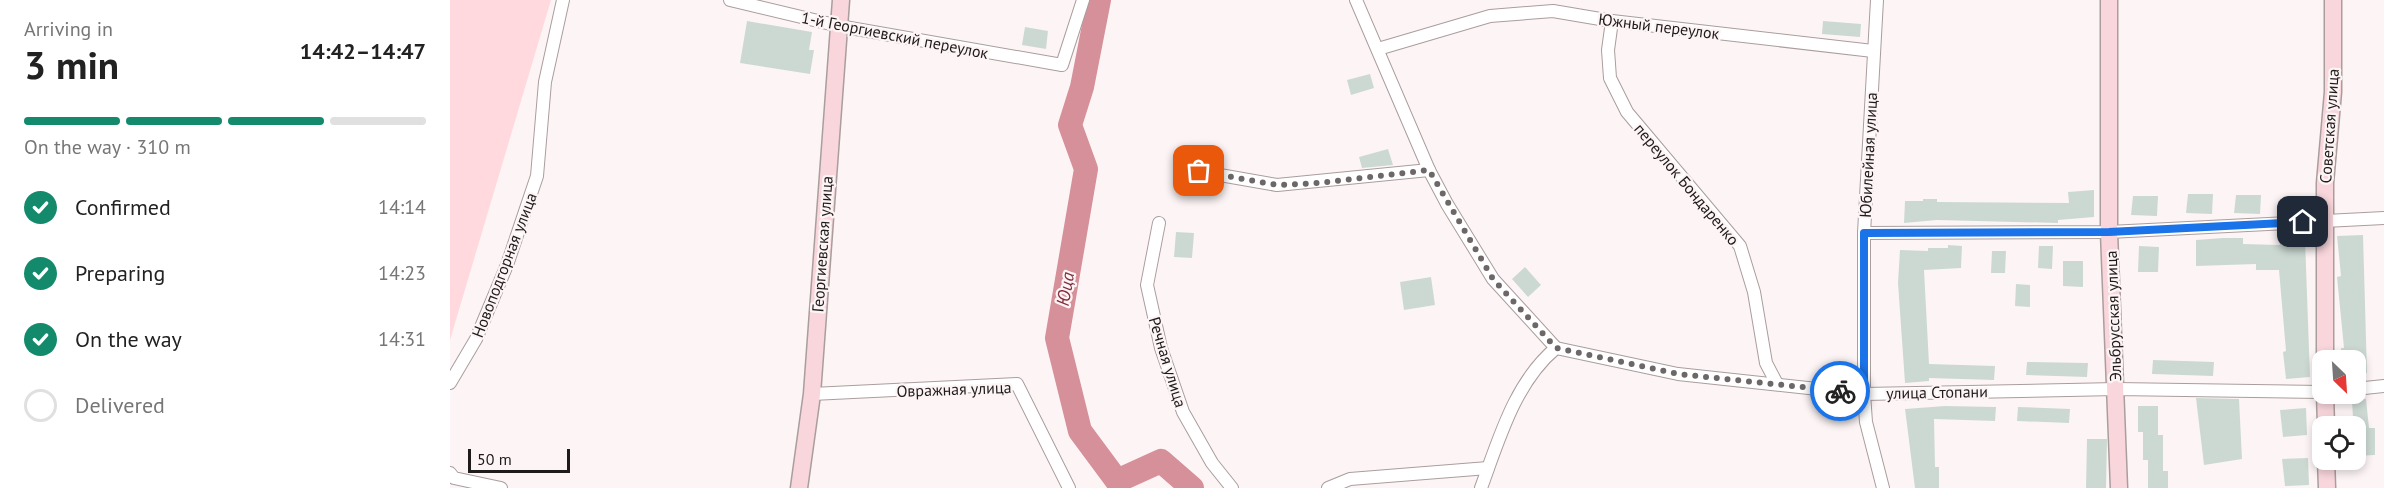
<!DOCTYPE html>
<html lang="en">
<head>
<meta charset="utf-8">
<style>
  :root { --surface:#fff; --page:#f2f2f2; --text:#222; --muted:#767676; --line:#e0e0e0; --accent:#148a6c }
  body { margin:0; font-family:"PT Sans",sans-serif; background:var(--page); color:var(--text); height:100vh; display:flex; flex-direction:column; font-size:22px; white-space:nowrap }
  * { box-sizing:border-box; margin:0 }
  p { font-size:20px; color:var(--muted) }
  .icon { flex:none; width:33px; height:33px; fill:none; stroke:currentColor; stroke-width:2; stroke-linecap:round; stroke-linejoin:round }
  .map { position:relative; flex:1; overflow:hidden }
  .details { display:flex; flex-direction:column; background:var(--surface); width:450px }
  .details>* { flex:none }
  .needle { width:39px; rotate:155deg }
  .buttons { position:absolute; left:1862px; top:350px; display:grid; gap:12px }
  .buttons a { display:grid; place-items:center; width:54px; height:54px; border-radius:12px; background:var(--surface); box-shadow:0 3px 9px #0003; font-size:30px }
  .scale { position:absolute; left:18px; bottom:15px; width:102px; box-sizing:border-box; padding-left:6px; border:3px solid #201b1b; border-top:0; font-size:16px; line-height:21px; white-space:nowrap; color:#201b1b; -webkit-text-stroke:4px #fdf5f5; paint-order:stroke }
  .pin { position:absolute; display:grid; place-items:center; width:51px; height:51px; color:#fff; margin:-26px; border-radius:12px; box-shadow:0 3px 9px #0006 }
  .courier { position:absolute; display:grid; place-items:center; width:60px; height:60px; margin:-30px; border:4px solid #1a73e8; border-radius:50%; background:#fff; color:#222; box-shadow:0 2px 8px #0007 }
  .overview em { font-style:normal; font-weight:700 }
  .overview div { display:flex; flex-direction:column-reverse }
  .overview { display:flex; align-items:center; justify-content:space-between; height:102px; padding:0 24px }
  h1 { font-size:39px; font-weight:700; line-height:45px }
  .bar { display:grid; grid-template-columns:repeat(4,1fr); gap:9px 6px; align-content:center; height:72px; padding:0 24px }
  .bar i { height:8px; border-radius:4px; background:var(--line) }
  .bar .selected { background:var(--accent) }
  .bar p { grid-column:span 4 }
  ol { padding:0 24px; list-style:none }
  li { display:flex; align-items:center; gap:18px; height:66px }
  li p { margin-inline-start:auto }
  li .icon { padding:6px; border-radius:50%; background:var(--accent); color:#fff; stroke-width:4 }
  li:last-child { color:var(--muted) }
  li i { width:33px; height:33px; border:3px solid var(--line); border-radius:50% }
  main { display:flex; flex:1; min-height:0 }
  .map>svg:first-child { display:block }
  .green { fill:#ffd9dd }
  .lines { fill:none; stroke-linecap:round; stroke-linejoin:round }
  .river { stroke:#d59099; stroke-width:24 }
  .building { fill:#ccd9d3 }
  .street-casing { stroke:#aa9d9e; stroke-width:14 }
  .secondary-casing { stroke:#aa9d9e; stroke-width:19 }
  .street { stroke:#fff; stroke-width:12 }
  .secondary { stroke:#f8d6dc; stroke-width:16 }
  .done { stroke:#6d6767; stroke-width:6; stroke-dasharray:0 10.8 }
  .route { stroke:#1a73e8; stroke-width:8 }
  .labels { text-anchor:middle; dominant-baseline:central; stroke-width:4.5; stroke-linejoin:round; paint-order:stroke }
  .street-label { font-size:16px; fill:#201b1b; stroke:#fdf5f5 }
  .water-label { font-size:18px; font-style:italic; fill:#802d3e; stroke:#fdf5f5 }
</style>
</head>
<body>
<main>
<section class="details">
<div class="overview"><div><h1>3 min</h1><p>Arriving in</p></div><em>14:42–14:47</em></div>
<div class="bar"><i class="selected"></i><i class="selected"></i><i class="selected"></i><i></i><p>On the way · 310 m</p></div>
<ol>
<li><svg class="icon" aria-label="check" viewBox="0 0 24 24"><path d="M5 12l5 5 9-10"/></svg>Confirmed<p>14:14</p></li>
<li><svg class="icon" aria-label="check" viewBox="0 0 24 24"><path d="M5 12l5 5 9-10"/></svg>Preparing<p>14:23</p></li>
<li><svg class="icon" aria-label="check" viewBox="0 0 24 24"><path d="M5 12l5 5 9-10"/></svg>On the way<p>14:31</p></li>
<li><i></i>Delivered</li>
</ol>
</section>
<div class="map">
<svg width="1934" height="488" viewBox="0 0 1934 488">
  <rect width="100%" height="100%" fill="#fdf5f5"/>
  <path class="green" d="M0,0H101L0,340Z"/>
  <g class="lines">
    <path class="river" d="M649,0L632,87L620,125L636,169L607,338L630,431L667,481L711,461L742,488"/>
  </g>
  <g class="building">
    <path d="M297,21L362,32L359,50H364L360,74L290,63Z"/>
    <path d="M1373,21L1411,24L1410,37L1372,34Z"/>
    <path d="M575,27L598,31L596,49L572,45Z"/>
    <path d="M920,74L924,88L901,95L897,80Z"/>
    <path d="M938,149L943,165L912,168L909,157Z"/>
    <path d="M1644,190V217L1608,220V223L1487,220L1454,223L1455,201H1473V199H1487V202L1619,203L1618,192Z"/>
    <path d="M1738,194H1763L1762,214L1736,213Z"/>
    <path d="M1786,195H1811L1810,214L1784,213Z"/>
    <path d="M1683,196H1708L1707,216L1681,215Z"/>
    <path d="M726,232L744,233L742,258L724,257Z"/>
    <path d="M1913,235L1917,373L1905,374V360H1892L1891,348H1894L1887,277L1891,276L1887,236Z"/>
    <path d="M1773,238H1793V244L1830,245L1829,240L1855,239L1860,377L1836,379L1833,352L1836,351L1829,270H1806V264L1746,266V240Z"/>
    <path d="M1498,245L1512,246L1511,268L1474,270L1479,364L1545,366L1544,380L1479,378V381L1455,383L1448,283L1450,250L1478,251V248H1498Z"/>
    <path d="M1589,246H1603L1602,269L1588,268Z"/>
    <path d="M1689,246L1709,247L1708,272H1688Z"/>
    <path d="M1542,251H1556L1555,273H1541Z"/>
    <path d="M1613,261H1633V287L1613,286Z"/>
    <path d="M1075,267L1091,285L1078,297L1062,279Z"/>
    <path d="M981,277L985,305L954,310L950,282Z"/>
    <path d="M1566,284L1580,285V307L1565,306Z"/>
    <path d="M1703,360L1764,362L1763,376L1702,374Z"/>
    <path d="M1577,362L1638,363L1637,377L1576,375Z"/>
    <path d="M1746,398L1789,399L1792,459L1754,465Z"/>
    <path d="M1916,399L1919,428H1925V455L1905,456L1902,400Z"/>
    <path d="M1495,406L1546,407L1545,421L1484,419L1485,467H1489V488H1465L1455,409Z"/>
    <path d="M1688,406H1708V435H1713V471H1718V488H1698V460H1693V432H1688Z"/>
    <path d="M1568,407L1620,409L1619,423L1567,421Z"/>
    <path d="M1856,408L1857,435L1833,437L1830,410Z"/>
    <path d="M1637,439H1657L1656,488H1636Z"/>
    <path d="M1858,458L1859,485L1835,486L1832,459Z"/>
  </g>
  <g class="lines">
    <g class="street-casing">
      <g id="street">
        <path d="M280,0L389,26L612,65L633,0"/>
        <path d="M906,0L979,170L997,204L1043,279L1106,348C1065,382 1049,439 1031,488"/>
        <path d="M1427,0L1414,233V394L1416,422L1433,488"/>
        <path d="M1162,21L1158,50L1160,78L1177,112L1290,246L1304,292L1316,363L1327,384"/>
        <path d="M928,49L1040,16L1103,11L1162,21L1423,51"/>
        <path d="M730,168L827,185L979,170"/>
        <path d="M709,223L697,285L711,348L733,412L762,463L782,488"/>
        <path d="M1414,233L1659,232L1934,218"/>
        <path d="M1106,348L1228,374L1414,394L1666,389L1872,392"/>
        <path d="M0,383L26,339L57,265L87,176L95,82L113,0"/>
        <path d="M1905,389L1934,386"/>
        <path d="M362,394L567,384L619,488"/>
        <path d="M0,473L4,478L51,488"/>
        <path d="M878,488L900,479L1038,468"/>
      </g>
    </g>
    <g class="secondary-casing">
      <g id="secondary">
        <path d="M1659,0V232L1669,488"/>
        <path d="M1875,360V183L1883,92V0"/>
        <path d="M1875,393L1876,426"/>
        <path d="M1876,459L1877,488"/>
        <path d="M349,488L362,394L391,0"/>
      </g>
    </g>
    <use href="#street" class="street"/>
    <use href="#secondary" class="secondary"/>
  </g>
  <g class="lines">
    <path class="done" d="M749,171L827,185L869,183L979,170L1043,279L1106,348L1228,374L1390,391"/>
    <path class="route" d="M1390,391L1414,394V233L1659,232L1853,222"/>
  </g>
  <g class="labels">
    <g class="street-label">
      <text transform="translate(1209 26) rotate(7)">Южный переулок</text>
      <text transform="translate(445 35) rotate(11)">1-й Георгиевский переулок</text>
      <text transform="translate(1879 126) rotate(-86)">Советская улица</text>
      <text transform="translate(1418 155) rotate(-87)">Юбилейная улица</text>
      <text transform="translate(1237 184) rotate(50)">переулок Бондаренко</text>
      <text transform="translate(372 244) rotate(-86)">Георгиевская улица</text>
      <text transform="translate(54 265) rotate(-69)">Новоподгорная улица</text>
      <text transform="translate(1663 316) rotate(-92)">Эльбрусская улица</text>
      <text transform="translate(718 362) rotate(73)">Речная улица</text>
      <text transform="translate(504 389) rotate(-2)">Овражная улица</text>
      <text transform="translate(1487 392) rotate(-1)">улица Стопани</text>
    </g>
    <g class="water-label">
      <text transform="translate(615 289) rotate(-80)">Юца</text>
    </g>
  </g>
</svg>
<div class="buttons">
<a><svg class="needle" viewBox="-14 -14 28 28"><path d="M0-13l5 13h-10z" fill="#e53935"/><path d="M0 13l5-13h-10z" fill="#767676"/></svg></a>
<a><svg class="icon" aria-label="locate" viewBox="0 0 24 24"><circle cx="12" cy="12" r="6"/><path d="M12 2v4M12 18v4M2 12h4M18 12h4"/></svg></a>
</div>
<div class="scale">50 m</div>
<div class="pin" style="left:749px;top:171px;background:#ea580c"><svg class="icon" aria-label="bag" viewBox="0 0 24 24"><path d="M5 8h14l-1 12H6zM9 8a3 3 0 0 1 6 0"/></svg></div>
<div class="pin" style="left:1853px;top:222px;background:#1f2937"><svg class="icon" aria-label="home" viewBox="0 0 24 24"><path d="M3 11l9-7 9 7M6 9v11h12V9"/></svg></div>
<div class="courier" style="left:1390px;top:391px"><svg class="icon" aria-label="bike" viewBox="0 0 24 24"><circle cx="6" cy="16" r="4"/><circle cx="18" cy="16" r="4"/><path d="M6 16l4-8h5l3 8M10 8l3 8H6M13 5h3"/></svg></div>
</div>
</main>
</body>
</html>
